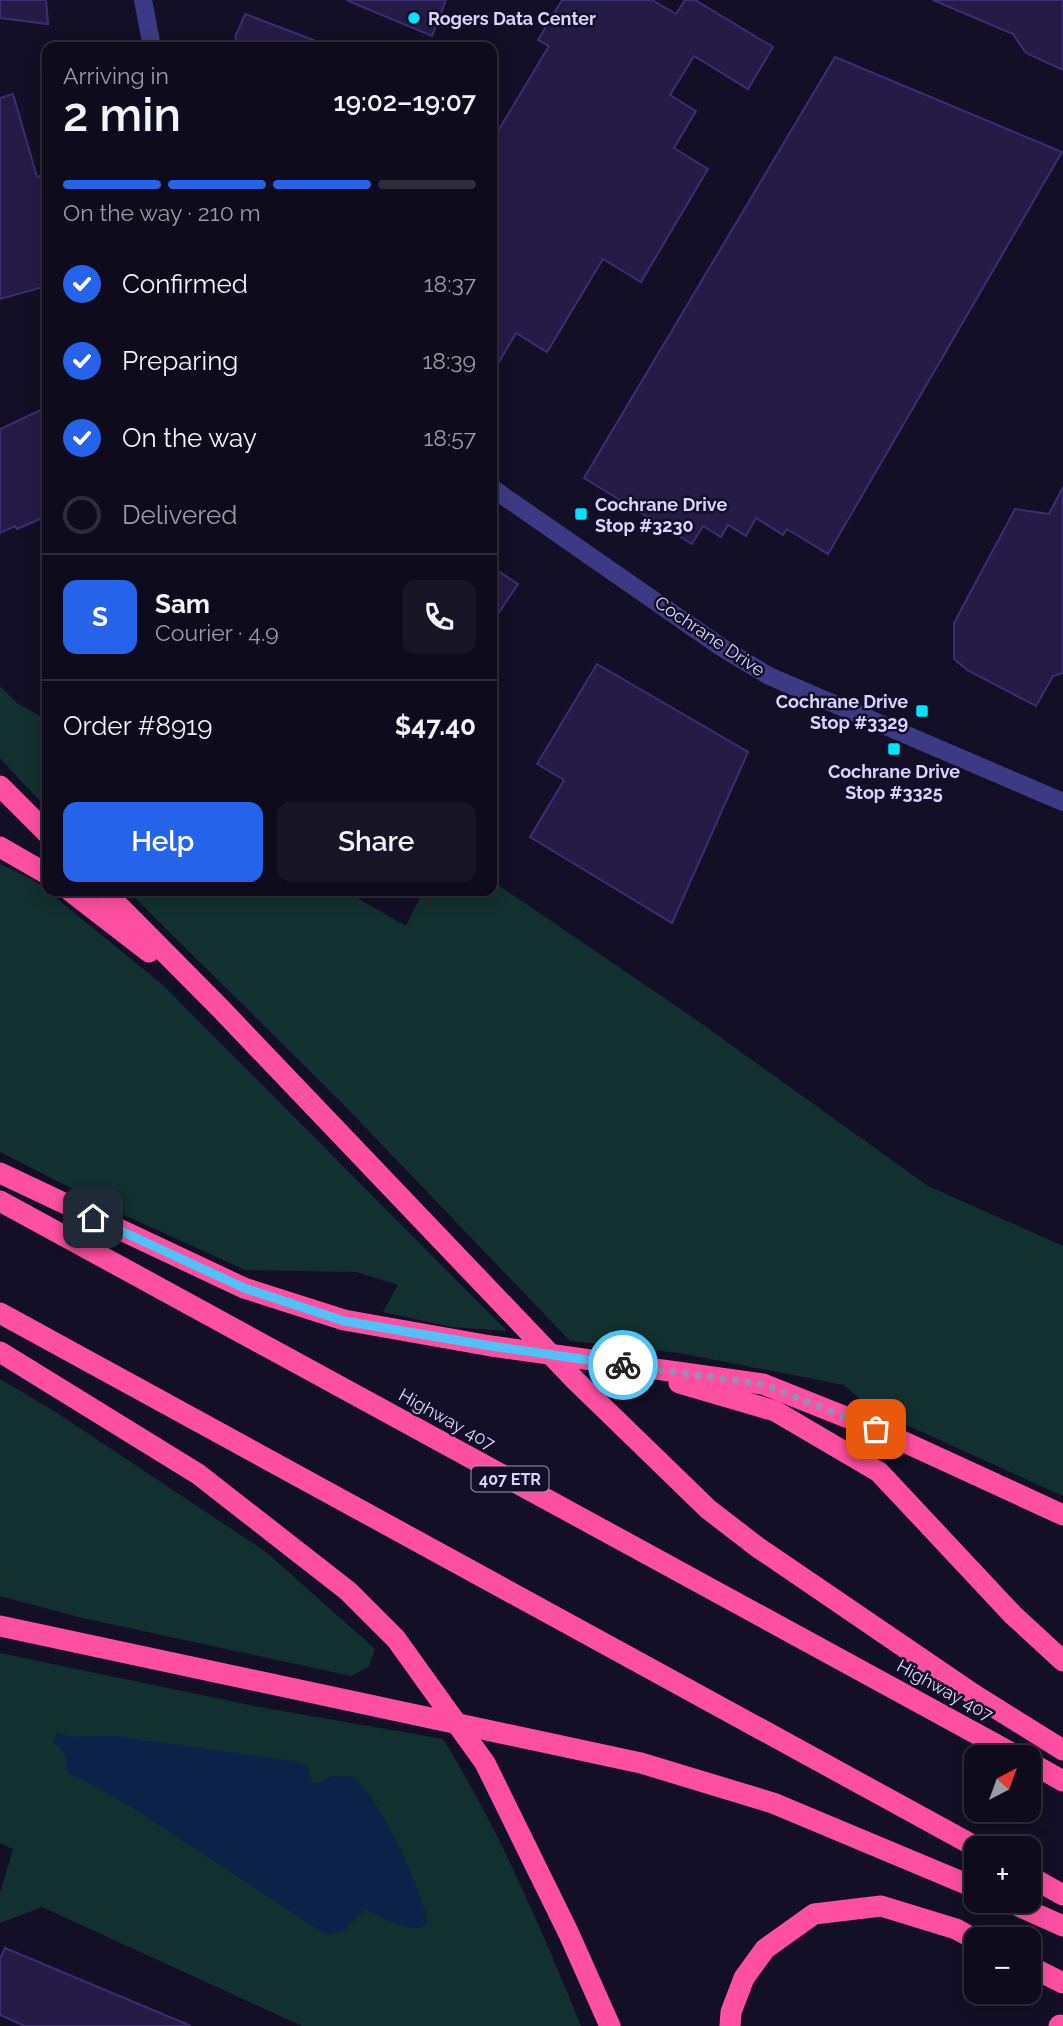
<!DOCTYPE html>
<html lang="en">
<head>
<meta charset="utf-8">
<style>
  :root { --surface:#0e0b1c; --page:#171425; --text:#f1f3f6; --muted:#9b9ba3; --line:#2e2b3b; --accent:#2563eb }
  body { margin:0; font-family:Raleway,sans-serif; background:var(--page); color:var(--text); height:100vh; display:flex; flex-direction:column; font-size:26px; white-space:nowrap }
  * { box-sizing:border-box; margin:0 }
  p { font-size:23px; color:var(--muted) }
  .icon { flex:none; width:38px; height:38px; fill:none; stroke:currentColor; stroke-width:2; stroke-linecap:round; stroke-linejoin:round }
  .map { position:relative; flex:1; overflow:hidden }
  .drawer { position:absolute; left:42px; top:42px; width:455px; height:854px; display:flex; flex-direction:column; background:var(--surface); border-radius:14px; box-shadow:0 4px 18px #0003,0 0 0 2px var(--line) }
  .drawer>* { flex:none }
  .needle { width:46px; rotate:41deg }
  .fabs { position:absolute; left:964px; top:1745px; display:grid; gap:14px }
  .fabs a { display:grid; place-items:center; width:77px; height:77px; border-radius:14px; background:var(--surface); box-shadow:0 4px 18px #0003,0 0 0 2px var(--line); font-size:35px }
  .pin { position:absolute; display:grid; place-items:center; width:60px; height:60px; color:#fff; margin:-30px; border-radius:14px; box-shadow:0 4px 10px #0006 }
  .courier { position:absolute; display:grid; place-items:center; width:70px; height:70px; margin:-35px; border:5px solid #4fc3f7; border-radius:50%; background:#fff; color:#222; box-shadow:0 2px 9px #0007 }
  .headline em { font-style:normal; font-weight:600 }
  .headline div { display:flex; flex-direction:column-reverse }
  .headline { display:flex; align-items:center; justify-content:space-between; height:119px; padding:0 21px }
  h1 { font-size:46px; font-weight:600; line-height:52px }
  .bar { display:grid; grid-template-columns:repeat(4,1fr); gap:10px 7px; align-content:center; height:84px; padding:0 21px }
  .bar i { height:9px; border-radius:5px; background:var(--line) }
  .bar .selected { background:var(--accent) }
  .bar p { grid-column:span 4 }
  .line { display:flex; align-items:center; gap:18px; padding:0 21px; border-top:2px solid var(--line) }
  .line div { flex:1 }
  .round { display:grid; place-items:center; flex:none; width:74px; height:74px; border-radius:14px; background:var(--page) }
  ol { padding:0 21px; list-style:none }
  li { display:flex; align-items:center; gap:21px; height:77px }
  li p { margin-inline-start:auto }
  li .icon { padding:7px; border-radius:50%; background:var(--accent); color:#fff; stroke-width:4 }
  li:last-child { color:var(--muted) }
  li i { width:38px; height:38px; border:4px solid var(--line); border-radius:50% }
  .cta { display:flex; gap:14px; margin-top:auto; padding:14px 21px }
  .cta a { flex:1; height:80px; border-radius:14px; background:var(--accent); color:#fff; font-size:28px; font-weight:600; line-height:80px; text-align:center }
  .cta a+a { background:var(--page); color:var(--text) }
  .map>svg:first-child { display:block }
  .green { fill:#12302f }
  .water { fill:#0c2248 }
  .building { fill:#241b47; stroke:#3b2d73; stroke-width:2 }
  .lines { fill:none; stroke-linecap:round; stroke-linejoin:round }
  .minor { stroke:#3d3a85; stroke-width:18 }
  .highway { stroke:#ff4fa3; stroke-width:21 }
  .done { stroke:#948fb3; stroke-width:7; stroke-dasharray:0 12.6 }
  .route { stroke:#4fc3f7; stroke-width:9 }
  .poi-dot { fill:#00e5ff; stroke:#130f26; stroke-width:2.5 }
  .labels { text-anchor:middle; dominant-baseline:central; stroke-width:5; stroke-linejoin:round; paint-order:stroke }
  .shield { fill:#130f26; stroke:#9e99be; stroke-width:2 }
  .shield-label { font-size:16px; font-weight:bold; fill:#d9d4ff }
  .poi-label { font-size:18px; font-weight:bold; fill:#d9d4ff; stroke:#130f26; text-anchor:start }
  .street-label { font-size:18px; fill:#d9d4ff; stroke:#130f26 }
</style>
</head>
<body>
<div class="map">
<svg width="1063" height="2026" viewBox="0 0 1063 2026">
  <rect width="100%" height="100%" fill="#130f26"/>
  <g class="green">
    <path d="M0,686L17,703L47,720V809L0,758Z"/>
    <path d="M0,864L34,880L163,985L507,1331L451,1327L383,1312L398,1285L356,1272L245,1270L124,1215L0,1152Z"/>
    <path d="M492,881L688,1014L928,1186L1063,1246V1496L871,1409L844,1385L679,1353L570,1341L341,1102L128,891H345L406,926L423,891H492Z"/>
    <path d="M0,1379L54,1411L266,1552L375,1649L369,1667L351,1676L78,1617L0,1596Z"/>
    <path d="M0,1653L254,1706L443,1739C499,1829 541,1928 581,2026H302L42,1907L0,1923V1893L13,1849L0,1843Z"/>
  </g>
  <path class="water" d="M56,1733L73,1737L115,1736L298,1762L308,1766L311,1780L315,1784L332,1776L354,1777C381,1801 422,1888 428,1924C409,1936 382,1917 365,1909L342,1932L326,1935L127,1804L71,1774L65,1768C69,1756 64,1751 54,1743Z"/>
  <g class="building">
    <path d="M0,0H46L48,24L0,18Z"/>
    <path d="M346,0H446L432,36Z"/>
    <path d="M562,0H652L676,14L685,0H695L773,47L748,89L694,56L670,95L696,111L674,148L708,169L641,282L603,259L547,352L516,333L492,374V141L549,46L538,40Z"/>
    <path d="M933,0H1063V70L1026,53L1013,34Z"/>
    <path d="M245,14L329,46V47H239L235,37Z"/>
    <path d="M835,57L1062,152L828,554L787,529L783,535L756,518L746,536L728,525L721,537L703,526L692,544L584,478Z"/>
    <path d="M13,94L37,177L47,174V286L0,299V98Z"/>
    <path d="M47,407V516L17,529L15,526L0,533V429Z"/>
    <path d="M1063,487V673L1053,676L1036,706L967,670L954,659V623L1015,509L1049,514Z"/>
    <path d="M492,567L518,584L492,623Z"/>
    <path d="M597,664L748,752L672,923L530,837L564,780L537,764Z"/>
    <path d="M5,1948L191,2026H25L0,2015V1959Z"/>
  </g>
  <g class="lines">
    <g class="minor">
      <path d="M143,0L152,47"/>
      <path d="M492,488L721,647L769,676L1063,802"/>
    </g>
    <g class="highway">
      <path d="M0,786L47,833"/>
      <path d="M0,847L47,874"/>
      <path d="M70,891L149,952"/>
      <path d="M104,891L220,1008L575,1380L708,1509L756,1546L973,1694L1063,1750"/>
      <path d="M0,1173L244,1288L344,1320L491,1346L763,1384L876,1429L1063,1515"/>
      <path d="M0,1201L1019,1757"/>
      <path d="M0,1313L978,1848"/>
      <path d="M0,1352L198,1474L348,1591L396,1639L485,1763L569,1934L610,2026"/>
      <path d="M679,1383L775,1411L879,1472L1013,1615L1063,1661"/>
      <path d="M0,1626L641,1763L773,1803L976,1888"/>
      <path d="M1029,1762L1063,1781"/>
      <path d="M1029,1876L1063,1895"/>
      <path d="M1005,1900L1063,1926"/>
      <path d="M1029,1966L1063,1983"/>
      <path d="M730,2026L731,2012L744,1978L765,1949L814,1914L881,1906L956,1929L976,1940"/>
      <path d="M1059,2026L1060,2025"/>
    </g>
  </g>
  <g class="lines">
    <path class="done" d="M623,1365L763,1384L876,1429"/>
    <path class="route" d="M93,1218L244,1288L344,1321L491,1346L623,1365"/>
  </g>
  <g class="poi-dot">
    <circle cx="414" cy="18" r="7"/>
    <rect x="574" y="507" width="14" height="14" rx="3.5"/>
    <rect x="915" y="704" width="14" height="14" rx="3.5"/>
    <rect x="887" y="742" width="14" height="14" rx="3.5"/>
  </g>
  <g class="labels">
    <rect class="shield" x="471.5" y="1466.5" width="77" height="25" rx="5"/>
    <g class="shield-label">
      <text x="510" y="1479">407 ETR</text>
    </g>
    <g class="poi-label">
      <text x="428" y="18">Rogers Data Center</text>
      <text x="595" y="504">Cochrane Drive<tspan x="595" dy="21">Stop #3230</tspan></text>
      <text x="908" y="701" text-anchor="end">Cochrane Drive<tspan x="908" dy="21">Stop #3329</tspan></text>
      <text x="894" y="771" text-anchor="middle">Cochrane Drive<tspan x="894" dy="21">Stop #3325</tspan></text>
    </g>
    <g class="street-label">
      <text transform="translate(710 636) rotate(34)">Cochrane Drive</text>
      <text transform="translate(447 1419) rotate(29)">Highway 407</text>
      <text transform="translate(945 1690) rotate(29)">Highway 407</text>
    </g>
  </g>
</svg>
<div class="fabs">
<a><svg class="needle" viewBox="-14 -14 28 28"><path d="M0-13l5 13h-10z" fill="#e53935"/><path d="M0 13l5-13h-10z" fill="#9b9ba3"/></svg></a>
<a>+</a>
<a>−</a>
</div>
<div class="pin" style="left:876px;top:1429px;background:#ea580c"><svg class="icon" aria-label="bag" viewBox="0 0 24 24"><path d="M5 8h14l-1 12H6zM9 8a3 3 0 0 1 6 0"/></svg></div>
<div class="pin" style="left:93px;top:1218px;background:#1f2937"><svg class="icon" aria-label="home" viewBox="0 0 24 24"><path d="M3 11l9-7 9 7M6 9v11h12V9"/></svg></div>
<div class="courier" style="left:623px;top:1365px"><svg class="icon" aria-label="bike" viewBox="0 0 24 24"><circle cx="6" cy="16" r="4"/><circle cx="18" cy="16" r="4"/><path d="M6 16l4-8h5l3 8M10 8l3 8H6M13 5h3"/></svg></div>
<section class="drawer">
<div class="headline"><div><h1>2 min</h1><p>Arriving in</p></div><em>19:02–19:07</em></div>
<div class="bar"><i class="selected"></i><i class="selected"></i><i class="selected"></i><i></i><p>On the way · 210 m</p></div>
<ol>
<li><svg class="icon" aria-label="check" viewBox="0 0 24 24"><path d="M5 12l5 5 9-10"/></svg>Confirmed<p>18:37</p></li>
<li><svg class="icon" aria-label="check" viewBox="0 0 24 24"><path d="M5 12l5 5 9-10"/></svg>Preparing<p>18:39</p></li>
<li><svg class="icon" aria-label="check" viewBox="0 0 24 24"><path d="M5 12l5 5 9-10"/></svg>On the way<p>18:57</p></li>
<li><i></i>Delivered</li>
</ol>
<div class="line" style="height:126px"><b class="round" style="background:var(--accent);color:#fff">S</b><div><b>Sam</b><p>Courier · 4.9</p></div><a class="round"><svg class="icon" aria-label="phone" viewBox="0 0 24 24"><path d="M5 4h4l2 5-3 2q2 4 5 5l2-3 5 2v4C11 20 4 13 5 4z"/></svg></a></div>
<div class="line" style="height:91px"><div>Order #8919</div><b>$47.40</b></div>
<div class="cta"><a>Help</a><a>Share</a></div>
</section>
</div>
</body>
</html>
